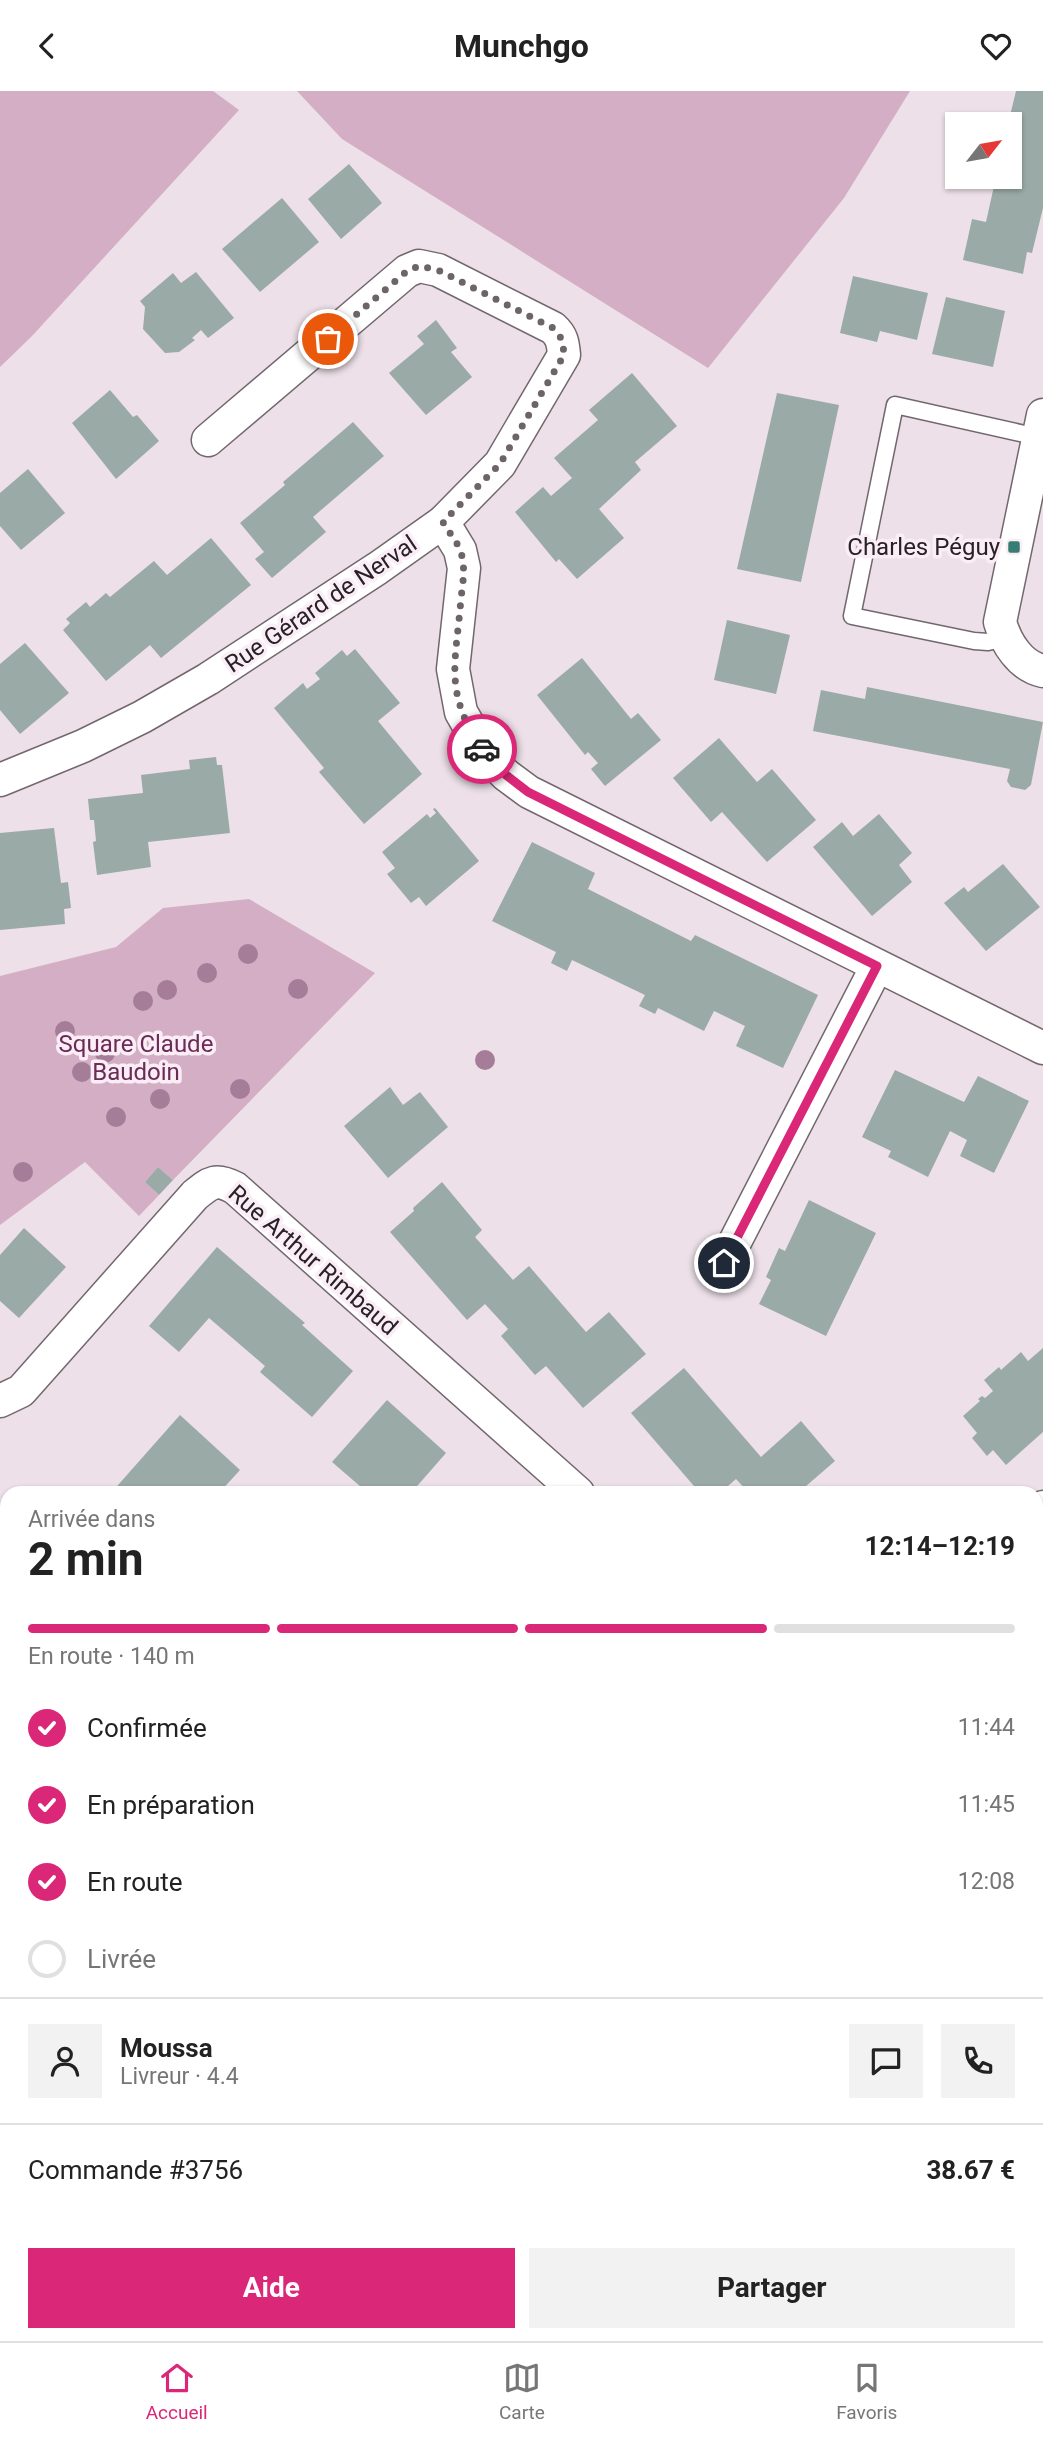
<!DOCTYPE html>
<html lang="fr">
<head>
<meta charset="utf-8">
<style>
  :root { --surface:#fff; --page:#f2f2f2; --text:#222; --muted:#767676; --line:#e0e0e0; --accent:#db2777 }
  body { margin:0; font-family:Roboto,sans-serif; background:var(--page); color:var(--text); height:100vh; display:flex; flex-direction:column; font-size:26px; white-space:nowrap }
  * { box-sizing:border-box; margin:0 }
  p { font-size:23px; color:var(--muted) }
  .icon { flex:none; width:38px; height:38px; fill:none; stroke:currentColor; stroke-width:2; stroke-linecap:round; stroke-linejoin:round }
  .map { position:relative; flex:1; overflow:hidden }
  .drawer { position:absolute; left:0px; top:1395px; width:1043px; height:856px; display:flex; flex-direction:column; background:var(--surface); border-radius:21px 21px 0 0; box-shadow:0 2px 5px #0004 }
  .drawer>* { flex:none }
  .needle { width:46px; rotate:59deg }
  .controls { position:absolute; left:945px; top:21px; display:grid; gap:14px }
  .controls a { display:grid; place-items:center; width:77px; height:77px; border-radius:0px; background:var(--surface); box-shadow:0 2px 5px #0004; font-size:35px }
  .pin { position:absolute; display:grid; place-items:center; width:60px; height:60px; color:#fff; margin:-30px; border:4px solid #fff; border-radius:50%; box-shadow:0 2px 7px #0007 }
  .courier { position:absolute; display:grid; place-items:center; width:70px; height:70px; margin:-35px; border:5px solid #db2777; border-radius:50%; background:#fff; color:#222; box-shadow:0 2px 9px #0007 }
  .summary em { font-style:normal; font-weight:700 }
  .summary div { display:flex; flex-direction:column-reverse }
  .summary { display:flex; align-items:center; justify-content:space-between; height:119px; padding:0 28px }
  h1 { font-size:46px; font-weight:700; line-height:52px }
  .bar { display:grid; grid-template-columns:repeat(4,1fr); gap:10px 7px; align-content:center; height:84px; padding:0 28px }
  .bar i { height:9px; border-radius:5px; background:var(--line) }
  .bar .on { background:var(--accent) }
  .bar p { grid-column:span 4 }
  .line { display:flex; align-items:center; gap:18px; padding:0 28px; border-top:2px solid var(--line) }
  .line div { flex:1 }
  .round { display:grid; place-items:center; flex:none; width:74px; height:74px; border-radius:0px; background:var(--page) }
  ol { padding:0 28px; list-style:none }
  li { display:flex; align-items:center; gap:21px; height:77px }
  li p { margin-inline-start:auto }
  li .icon { padding:7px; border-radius:50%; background:var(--accent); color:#fff; stroke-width:4 }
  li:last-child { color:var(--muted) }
  li i { width:38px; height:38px; border:4px solid var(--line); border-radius:50% }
  .cta { display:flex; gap:14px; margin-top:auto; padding:14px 28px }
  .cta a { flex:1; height:80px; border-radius:0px; background:var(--accent); color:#fff; font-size:28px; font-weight:700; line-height:80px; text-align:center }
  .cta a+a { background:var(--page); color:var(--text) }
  header { display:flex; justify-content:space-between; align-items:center; height:91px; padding:0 28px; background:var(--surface); font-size:32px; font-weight:700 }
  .dock { display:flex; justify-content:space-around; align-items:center; height:98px; border-top:2px solid var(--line); background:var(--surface); font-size:19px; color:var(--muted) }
  .dock a { display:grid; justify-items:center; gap:4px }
  .dock .on { color:var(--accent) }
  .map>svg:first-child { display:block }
  .green { fill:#d3aec5 }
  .building { fill:#9aaaa6 }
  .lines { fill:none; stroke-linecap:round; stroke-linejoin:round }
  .lane-casing { stroke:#73676e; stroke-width:19 }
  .street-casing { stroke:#73676e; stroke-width:35 }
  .lane { stroke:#fff; stroke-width:16 }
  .street { stroke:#fff; stroke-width:32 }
  .tree { fill:#a57d98 }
  .done { stroke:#6c6469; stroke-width:7; stroke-dasharray:0 12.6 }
  .route { stroke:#db2777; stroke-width:9 }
  .poi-dot { fill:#387d71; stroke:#fbedf5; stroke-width:2.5 }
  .labels { text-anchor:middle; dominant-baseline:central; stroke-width:7; stroke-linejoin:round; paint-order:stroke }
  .poi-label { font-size:24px; fill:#272225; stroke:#fbedf5; text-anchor:end }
  .street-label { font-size:24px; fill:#272225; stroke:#fbedf5 }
  .park-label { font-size:24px; fill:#6a2c57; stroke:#fbedf5 }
</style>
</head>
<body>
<header><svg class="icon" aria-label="back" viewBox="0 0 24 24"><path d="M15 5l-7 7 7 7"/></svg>Munchgo<svg class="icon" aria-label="heart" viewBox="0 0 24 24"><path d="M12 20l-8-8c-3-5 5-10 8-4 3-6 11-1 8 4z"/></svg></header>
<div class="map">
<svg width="1043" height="2250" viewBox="0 0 1043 2250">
  <rect width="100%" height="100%" fill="#ede0e8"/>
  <g class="green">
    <path d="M0,0H213L239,19L32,245L0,276Z"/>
    <path d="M297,0H910L844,107L708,277L342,48Z"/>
    <path d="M249,808L375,882L173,1089L158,1076L145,1091L159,1104L139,1125L85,1071L0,1134V885L116,856L163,817Z"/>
  </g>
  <g class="building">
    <path d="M1016,0H1043V117L1032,162L1027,161L1023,183L963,169L972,128L986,131L996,86H1010V33H1008Z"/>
    <path d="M349,73L382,112L341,148L308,108Z"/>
    <path d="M282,107L319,151L260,201L222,158Z"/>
    <path d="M196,181L234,227L208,247L201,239L192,247L195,249L179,261L165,262L143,238L145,216L140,210L173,182L181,192Z"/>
    <path d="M853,185L928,202L917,249L880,240L877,251L840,242Z"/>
    <path d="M946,206L1005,220L993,276L932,263Z"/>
    <path d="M436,229L457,257L451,261L472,286L426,324L389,282L424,253L417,245Z"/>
    <path d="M632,282L677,335L635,371L641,379L599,418L624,447L577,488L559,468L556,471L515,421L543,396L551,405L572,387L554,367L598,329L589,319Z"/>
    <path d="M110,299L133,326L137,324L159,350L116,388L72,332Z"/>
    <path d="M777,302L839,314L801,491L737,478Z"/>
    <path d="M353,331L384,365L313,426L326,441L272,487L255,468L264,461L240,432L285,394L283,391Z"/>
    <path d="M28,378L65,422L21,459L0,435V402Z"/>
    <path d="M211,447L251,494L161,567L150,554L106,590L63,539L70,532L66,528L86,511L90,516L106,502L110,506L154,470L167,484Z"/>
    <path d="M727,529L790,544L776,603L714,589Z"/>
    <path d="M25,552L69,602L20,643L0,619V573Z"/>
    <path d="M355,558L400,612L378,630L422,683L364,733L319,681L324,677L274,617L303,592L307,598L320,588L315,582L342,559L347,565Z"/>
    <path d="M582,567L631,628L638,622L661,649L605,695L591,678L598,672L588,661L585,664L537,604Z"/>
    <path d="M867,596L1043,631L1031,694L1025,699L1011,696L1007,690L1010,678L813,640L821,599L865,608Z"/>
    <path d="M719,647L757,691L772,678L816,729L767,771L722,721L711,731L673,687Z"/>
    <path d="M216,666L217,674H222L230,742L148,751L151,776L97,784L93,751L96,750L94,729H90L88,708L143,702L141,684L190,678L189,669Z"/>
    <path d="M435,717L479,770L426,815L419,806L411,812L387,783L395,777L382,761L427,723L430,727L436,722L433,718Z"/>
    <path d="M879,723L912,762L899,774L912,791L872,825L813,756L842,731L853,745Z"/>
    <path d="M54,737L61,792L68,791L71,817L64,818L65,833L0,839V742Z"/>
    <path d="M532,751L595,782L588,798L691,850L695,844L818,904L783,977L736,955L745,935L714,920L704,940L658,917L655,923L639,915L645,904L572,869L567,880L551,872L556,861L492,830Z"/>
    <path d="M1003,773L1040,816L986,860L944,812L964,796L968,801Z"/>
    <path d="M895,979L964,1011L978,985L1029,1010L994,1082L960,1065L967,1049L950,1040L928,1086L888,1066L891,1060L862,1046Z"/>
    <path d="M390,996L403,1014L420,1001L448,1036L388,1087L344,1035Z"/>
    <path d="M158,1076L173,1089L159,1104L145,1091Z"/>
    <path d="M442,1091L482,1139L475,1146L513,1189L529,1175L586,1241L609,1221L646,1263L583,1317L546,1275L535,1284L501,1245L508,1238L485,1213L467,1229L390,1141L414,1120L413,1117Z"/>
    <path d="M809,1109L876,1142L826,1245L759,1213L771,1189L766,1186L779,1157L785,1160Z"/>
    <path d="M24,1137L66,1176L19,1227L0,1210V1164Z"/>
    <path d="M217,1156L305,1232L302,1234L353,1280L312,1326L260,1281L265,1275L209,1227L179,1261L149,1235Z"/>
    <path d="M1043,1257V1341L1006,1374L993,1359L987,1365L972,1347L977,1342L963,1325L980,1310L978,1308L982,1305L985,1307L993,1300L984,1289L999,1276L1001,1279L1021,1261L1028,1270Z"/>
    <path d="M684,1277L761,1366L801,1330L835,1370L798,1402H749L736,1388L720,1402H700L631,1322Z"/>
    <path d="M387,1309L446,1362L411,1402H368L332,1371Z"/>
    <path d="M180,1324L240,1379L219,1402H111Z"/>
    <path d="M0,1415L7,1421V1431L0,1439Z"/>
    <path d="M1043,1499V1567L1036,1559V1504Z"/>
    <path d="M7,1502V1620L0,1628V1510Z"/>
    <path d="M7,1846V1919L0,1912V1854Z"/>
    <path d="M1037,1989L1043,2010V2071L1036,2073Z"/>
    <path d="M7,2115V2244H386L389,2250H0V2118Z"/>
  </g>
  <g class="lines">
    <g class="lane-casing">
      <path id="lane" d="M1005,547L988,551L974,550L852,525L895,314L1038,346"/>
    </g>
    <g class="street-casing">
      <g id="street">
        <path d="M1043,324L1000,531C1006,552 1020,575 1043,580"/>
        <path d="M443,431L460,459L464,477L453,578L461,621L485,663L506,684L529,701L1043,957"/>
        <path d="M0,689L83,655L142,626L208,588L378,477L443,431L500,373L564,264C563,252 562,245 553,237L438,179L419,175L407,180L208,349"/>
        <path d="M722,1176L877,875"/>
        <path d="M0,1310L21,1300L195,1104C211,1091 216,1087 235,1097L578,1402"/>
        <path d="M1036,1420L1043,1416"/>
        <path d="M1036,1675L1043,1672"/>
        <path d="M0,1734L7,1725"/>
        <path d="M0,2025L7,2023"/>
        <path d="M1036,2153L1043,2150"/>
        <path d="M876,2244L877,2250"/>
        <path d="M997,2250L999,2244"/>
      </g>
    </g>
    <use href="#lane" class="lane"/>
    <use href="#street" class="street"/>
  </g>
  <g class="tree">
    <circle cx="248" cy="863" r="10"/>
    <circle cx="207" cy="882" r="10"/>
    <circle cx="298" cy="898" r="10"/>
    <circle cx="167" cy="899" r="10"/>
    <circle cx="143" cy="910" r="10"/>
    <circle cx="65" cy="940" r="10"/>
    <circle cx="205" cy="954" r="10"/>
    <circle cx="105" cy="962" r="10"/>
    <circle cx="485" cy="969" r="10"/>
    <circle cx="82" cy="981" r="10"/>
    <circle cx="240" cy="998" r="10"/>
    <circle cx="160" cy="1008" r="10"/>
    <circle cx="116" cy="1026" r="10"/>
    <circle cx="23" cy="1081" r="10"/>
  </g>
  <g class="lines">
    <path class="done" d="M328,248L407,180L419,175L438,179L553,237C562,245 563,252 564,264L500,373L443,431C448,440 456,449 460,459C466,474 463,491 461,507C456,572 443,600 482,658"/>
    <path class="route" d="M482,658L506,684L528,701L877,875L724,1172"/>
  </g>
  <rect class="poi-dot" x="1007" y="449" width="14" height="14" rx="3.5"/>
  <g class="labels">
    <g class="poi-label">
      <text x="1000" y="456">Charles Péguy</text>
    </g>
    <g class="street-label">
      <text transform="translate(321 513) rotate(-34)">Rue Gérard de Nerval</text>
      <text transform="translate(313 1169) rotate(41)">Rue Arthur Rimbaud</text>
    </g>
    <g class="park-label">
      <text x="136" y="953">Square Claude<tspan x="136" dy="28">Baudoin</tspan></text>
    </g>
  </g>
</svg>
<div class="controls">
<a><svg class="needle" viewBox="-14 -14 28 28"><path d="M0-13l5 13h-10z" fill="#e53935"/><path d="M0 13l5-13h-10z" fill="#767676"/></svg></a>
</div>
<div class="pin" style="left:328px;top:248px;background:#ea580c"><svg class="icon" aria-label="bag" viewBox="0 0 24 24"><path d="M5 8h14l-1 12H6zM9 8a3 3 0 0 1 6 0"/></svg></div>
<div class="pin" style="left:724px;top:1172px;background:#1f2937"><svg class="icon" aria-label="home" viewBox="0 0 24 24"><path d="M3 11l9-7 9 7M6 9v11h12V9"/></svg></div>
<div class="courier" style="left:482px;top:658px"><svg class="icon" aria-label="car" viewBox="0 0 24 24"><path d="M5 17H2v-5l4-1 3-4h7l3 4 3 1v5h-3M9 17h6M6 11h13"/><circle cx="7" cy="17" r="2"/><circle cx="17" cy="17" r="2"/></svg></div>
<section class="drawer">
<div class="summary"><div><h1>2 min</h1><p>Arrivée dans</p></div><em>12:14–12:19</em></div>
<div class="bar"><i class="on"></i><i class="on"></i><i class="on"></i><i></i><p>En route · 140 m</p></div>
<ol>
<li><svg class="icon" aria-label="check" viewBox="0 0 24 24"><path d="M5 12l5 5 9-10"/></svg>Confirmée<p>11:44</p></li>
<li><svg class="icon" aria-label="check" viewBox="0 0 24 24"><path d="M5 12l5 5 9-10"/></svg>En préparation<p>11:45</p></li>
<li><svg class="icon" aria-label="check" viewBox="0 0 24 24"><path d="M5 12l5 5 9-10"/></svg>En route<p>12:08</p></li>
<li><i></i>Livrée</li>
</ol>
<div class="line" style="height:126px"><a class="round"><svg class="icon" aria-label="person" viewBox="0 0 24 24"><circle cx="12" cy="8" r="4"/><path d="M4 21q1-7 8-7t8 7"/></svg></a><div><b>Moussa</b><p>Livreur · 4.4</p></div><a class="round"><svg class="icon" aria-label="chat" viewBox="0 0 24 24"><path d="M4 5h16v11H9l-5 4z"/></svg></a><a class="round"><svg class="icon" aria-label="phone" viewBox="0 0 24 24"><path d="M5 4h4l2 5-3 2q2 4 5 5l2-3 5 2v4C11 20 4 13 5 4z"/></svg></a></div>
<div class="line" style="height:91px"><div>Commande #3756</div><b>38.67 €</b></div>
<div class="cta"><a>Aide</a><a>Partager</a></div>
</section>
</div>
<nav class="dock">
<a class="on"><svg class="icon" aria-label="home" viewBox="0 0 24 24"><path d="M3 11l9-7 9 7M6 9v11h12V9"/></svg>Accueil</a>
<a><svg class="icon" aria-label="map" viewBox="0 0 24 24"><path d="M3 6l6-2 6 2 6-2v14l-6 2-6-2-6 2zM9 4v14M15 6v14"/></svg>Carte</a>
<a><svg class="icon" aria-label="saved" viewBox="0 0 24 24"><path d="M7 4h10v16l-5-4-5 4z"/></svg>Favoris</a>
</nav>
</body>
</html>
